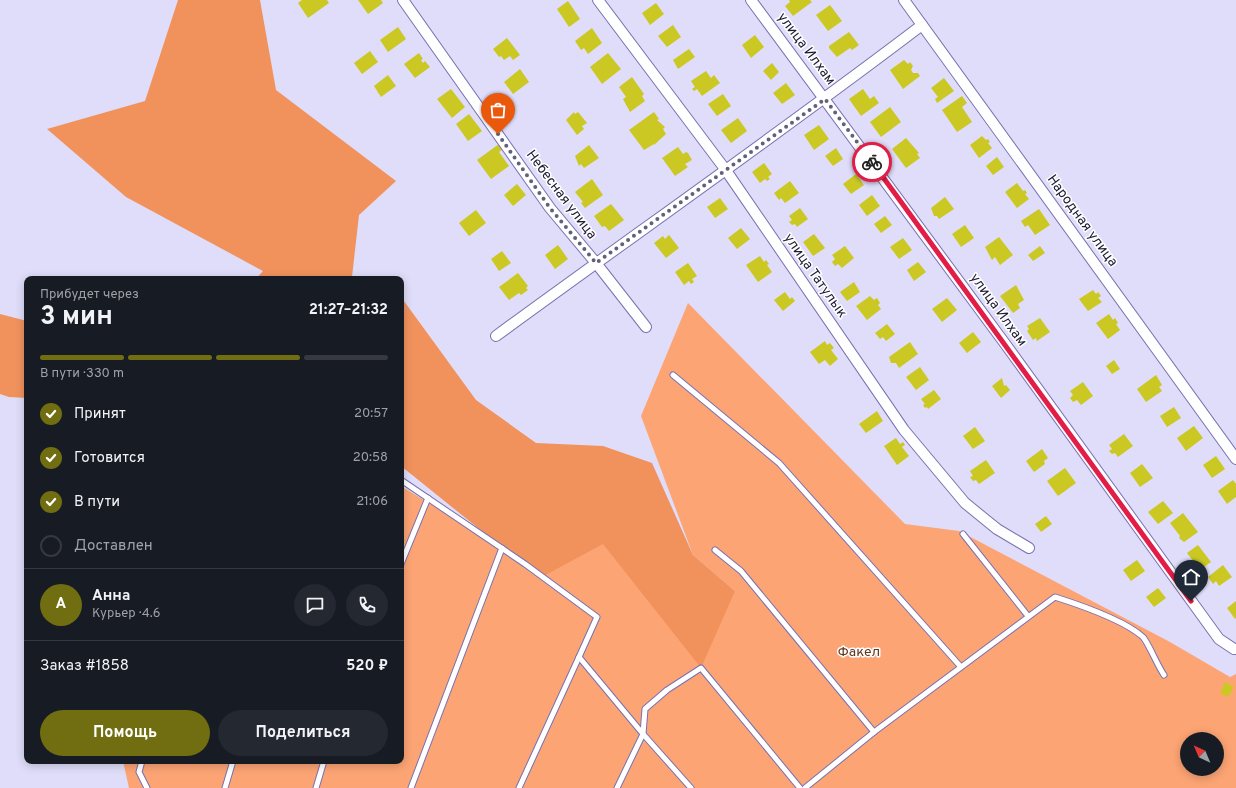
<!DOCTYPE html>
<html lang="ru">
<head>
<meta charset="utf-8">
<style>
  :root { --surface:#171b24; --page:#242831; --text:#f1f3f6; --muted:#9ea1a6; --line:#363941; --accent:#706e10 }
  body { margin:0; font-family:Overpass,sans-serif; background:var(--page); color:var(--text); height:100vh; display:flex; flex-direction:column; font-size:15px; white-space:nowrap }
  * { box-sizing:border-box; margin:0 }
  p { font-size:13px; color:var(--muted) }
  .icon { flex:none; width:22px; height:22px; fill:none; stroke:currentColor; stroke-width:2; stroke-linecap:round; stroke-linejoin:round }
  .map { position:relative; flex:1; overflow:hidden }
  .drawer { position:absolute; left:24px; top:276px; width:380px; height:488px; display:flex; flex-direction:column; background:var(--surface); border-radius:8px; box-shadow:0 2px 10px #0003 }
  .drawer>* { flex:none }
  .needle { width:26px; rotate:316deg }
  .buttons { position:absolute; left:1180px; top:732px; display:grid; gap:8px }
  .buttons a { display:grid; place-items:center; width:44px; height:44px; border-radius:50%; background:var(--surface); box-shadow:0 2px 10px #0003; font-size:20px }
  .pin { position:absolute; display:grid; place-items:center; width:34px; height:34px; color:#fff; margin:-41px -17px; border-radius:50% 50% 50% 0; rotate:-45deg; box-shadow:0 0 4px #0007 }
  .pin .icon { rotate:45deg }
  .courier { position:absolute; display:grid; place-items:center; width:40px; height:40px; margin:-20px; border:3px solid #e11d48; border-radius:50%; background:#fff; color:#222; box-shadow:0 1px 5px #0007 }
  .headline em { font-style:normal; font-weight:700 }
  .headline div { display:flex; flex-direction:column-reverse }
  .headline { display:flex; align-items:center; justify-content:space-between; height:68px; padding:0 16px }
  h1 { font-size:26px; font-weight:700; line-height:30px }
  .bar { display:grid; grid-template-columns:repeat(4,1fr); gap:6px 4px; align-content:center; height:48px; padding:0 16px }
  .bar i { height:5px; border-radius:3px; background:var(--line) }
  .bar .active { background:var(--accent) }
  .bar p { grid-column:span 4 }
  .line { display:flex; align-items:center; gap:10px; padding:0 16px; border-top:1px solid var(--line) }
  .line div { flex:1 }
  .round { display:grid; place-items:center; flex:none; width:42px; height:42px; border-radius:21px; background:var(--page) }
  ol { padding:0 16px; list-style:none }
  li { display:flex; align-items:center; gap:12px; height:44px }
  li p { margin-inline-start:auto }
  li .icon { padding:4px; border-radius:50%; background:var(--accent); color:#fff; stroke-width:4 }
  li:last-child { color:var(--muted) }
  li i { width:22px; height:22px; border:2px solid var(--line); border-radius:50% }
  .primary-button { display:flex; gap:8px; margin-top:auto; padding:8px 16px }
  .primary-button a { flex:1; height:46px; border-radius:24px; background:var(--accent); color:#fff; font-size:16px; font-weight:700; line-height:46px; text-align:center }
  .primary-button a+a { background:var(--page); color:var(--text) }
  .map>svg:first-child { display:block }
  .green { fill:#fca474; fill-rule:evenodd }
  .forest { fill:#f1925d }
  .building { fill:#cbc824 }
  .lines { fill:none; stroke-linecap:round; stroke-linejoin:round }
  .service-casing { stroke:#7971b0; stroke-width:7 }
  .minor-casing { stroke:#7971b0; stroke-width:12 }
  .service { stroke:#fff; stroke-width:5 }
  .minor { stroke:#fff; stroke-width:10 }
  .done { stroke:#63607a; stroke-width:4; stroke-dasharray:0 7.2 }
  .route { stroke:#e11d48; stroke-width:5 }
  .labels { text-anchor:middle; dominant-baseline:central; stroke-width:3; stroke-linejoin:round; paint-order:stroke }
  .street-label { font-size:14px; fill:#201c35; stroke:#fff }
  .park-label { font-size:14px; fill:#65351a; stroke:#fff }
</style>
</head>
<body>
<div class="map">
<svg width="1236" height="788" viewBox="0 0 1236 788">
  <rect width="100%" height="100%" fill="#dfddf9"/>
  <path class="green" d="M688,303L905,524L959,531L1170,642L1230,677L1236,674V788H129L123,761H401V486L502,548L609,540L735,591L693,555L641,416ZM1187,739H1217V769H1187Z"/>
  <g class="forest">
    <path d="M178,0H260L276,90L396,181L359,215L352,277L357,279H256L263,271L126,197L47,129L145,101Z"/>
    <path d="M401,297L476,400L536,443L603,446L652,463L693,555L735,591L701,668L603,544L540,578L401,466Z"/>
    <path d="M0,314L27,321V398L9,397L0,394Z"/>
  </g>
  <g class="building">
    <path d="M302,0H327L329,3L308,18L298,3Z"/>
    <path d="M358,0H381L383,3L368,14Z"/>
    <path d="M789,0H810L812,2L793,16L785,6L790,2Z"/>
    <path d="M568,1L580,19L569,27L557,9Z"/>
    <path d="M656,3L664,14L650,25L642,13Z"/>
    <path d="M830,5L842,21L828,31L816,15Z"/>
    <path d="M673,25L681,37L667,47L658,36Z"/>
    <path d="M398,27L406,39L388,52L380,40Z"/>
    <path d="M592,28L602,43L588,54L584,48L581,50L575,41Z"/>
    <path d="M849,32L859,45L852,50L850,48L837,57L829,48V46Z"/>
    <path d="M755,35L764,47L751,58L742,45Z"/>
    <path d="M507,38L520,55L513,60L510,56L504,60L501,56L499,57L493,49Z"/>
    <path d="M689,49L695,57L678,69L673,60Z"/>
    <path d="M370,51L378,62L362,74L354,63Z"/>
    <path d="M419,53L423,59L421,60L423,63L425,61L430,67L415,78L404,64Z"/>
    <path d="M608,53L621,69L602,84L590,67Z"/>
    <path d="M904,60L908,64L910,62L913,66L911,70L913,73H918L920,76L903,89L890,70Z"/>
    <path d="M772,63L779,72L771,80L763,71Z"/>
    <path d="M520,69L529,82L513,94L504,82Z"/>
    <path d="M706,71L711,78L714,75L720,83L702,96L697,89L694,91L692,89L695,87L691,81Z"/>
    <path d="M388,75L396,86L381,97L374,86Z"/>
    <path d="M632,77L644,94L642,96L645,101L630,112L623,99L626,97L619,87Z"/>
    <path d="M944,78L954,91L937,103L935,99L938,97L931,88Z"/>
    <path d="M786,83L795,95L782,104L773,93Z"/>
    <path d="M451,89L465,107L452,118L437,99Z"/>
    <path d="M863,89L870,99L874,96L879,103L861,116L849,99Z"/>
    <path d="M723,94L731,106L717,116L708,104Z"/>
    <path d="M962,96L967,103L962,107L972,122L957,132L942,110Z"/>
    <path d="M890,107L901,122L881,137L870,122Z"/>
    <path d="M574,112L575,114L578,112L587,123L582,126L584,129L577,135L566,120Z"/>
    <path d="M654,112L659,119L657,120L665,127L663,129L666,134L654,145V144L644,150L629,130Z"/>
    <path d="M469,114L482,131L468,141L456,124Z"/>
    <path d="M738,118L747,131L731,143L721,130Z"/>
    <path d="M819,125L829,139L814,150L804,135Z"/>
    <path d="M982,136L986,140L988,139L990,142L988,143L992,148L979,158L970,145Z"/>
    <path d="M906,138L919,153L917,154L920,158L906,168L892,149Z"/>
    <path d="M499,144L503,149L499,152L509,166L491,179L477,160Z"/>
    <path d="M589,145L599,158L584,168L581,164L579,166L575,156Z"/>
    <path d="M678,147L683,154L686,152L688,153L692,160L685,164L688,167L675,176L662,158Z"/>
    <path d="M836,148L843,159L833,166L825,156Z"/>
    <path d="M997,157L1004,167L993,175L986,166Z"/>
    <path d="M764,163L772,174L768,177L770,179L767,181L765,179L760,183L752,172Z"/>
    <path d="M856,174L864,185L851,194L843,184Z"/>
    <path d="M592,179L603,195L585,208L581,203L583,202L575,192Z"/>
    <path d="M790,181L799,193L785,203L781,198L779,200L774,193Z"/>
    <path d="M1017,183L1023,191L1025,190L1027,193L1025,194L1029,199L1017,208L1005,192Z"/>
    <path d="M517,184L526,195L513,206L504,195Z"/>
    <path d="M872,195L880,206L867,216L859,205Z"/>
    <path d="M945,197L954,209L939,219L937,216H934L931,208Z"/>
    <path d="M720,198L728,209L715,218L707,207Z"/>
    <path d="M611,204L624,220L609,231L605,226L602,227L594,216Z"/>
    <path d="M800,208L808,219L797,227L795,224L792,225L789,222L792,220L789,216Z"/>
    <path d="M1039,209L1050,225L1035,235L1028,225L1025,227L1021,221Z"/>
    <path d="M476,210L486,223L469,236L459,223Z"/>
    <path d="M885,216L892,225L881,233L874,224Z"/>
    <path d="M965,225L974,238L961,247L952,234Z"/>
    <path d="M741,228L750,239L737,249L728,238Z"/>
    <path d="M814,234L825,248L813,256L803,242Z"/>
    <path d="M669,235L679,248L666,258L654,243L663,236L665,239Z"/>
    <path d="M999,237L1013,255L1000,265L995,257L992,260L985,247Z"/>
    <path d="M903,238L912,250L899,259L890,247Z"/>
    <path d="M558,245L568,259L555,269L545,255Z"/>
    <path d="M845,246L854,258L842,268L838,264L835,266L832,262L835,259L832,255Z"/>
    <path d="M1040,246L1045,253L1033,261L1028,255Z"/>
    <path d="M502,251L511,263L499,271L491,259Z"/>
    <path d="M760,256L764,262L766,260L769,264L767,265L772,272L758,282L746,265Z"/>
    <path d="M918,262L926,272L914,281L907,270Z"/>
    <path d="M688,263L697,276L692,279L694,282L691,284L689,281L684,285L675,272Z"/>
    <path d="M518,273L528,286L526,288L528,290L521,295L519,293L509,300L499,287Z"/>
    <path d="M854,282L860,292L847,301L840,292Z"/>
    <path d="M1016,285L1024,300L1018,304L1020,308L1013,313L1000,296Z"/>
    <path d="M1093,290L1096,294L1098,292L1101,296L1098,298L1102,302L1088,311L1079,299Z"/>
    <path d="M785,292L790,299L792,297L795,301L783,311L774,300Z"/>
    <path d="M870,296L874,300L877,298L880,303L878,305L881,309L867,320L856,306Z"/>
    <path d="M947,298L957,310L942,322L932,309Z"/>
    <path d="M1109,314L1113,320L1115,318L1118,323L1116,324L1120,330L1108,339L1096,323Z"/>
    <path d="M1040,318L1050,332L1037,341L1036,338L1033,340L1027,331L1029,329L1027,326Z"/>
    <path d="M887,324L895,334L886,341L883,337L880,339L875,333Z"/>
    <path d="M973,332L981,342L967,353L959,343Z"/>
    <path d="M825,341L827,345L830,343L834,348L831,350L838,359L830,366L825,360L819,364L810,352Z"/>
    <path d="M910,342L918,354L899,368L896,363H891L889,357Z"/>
    <path d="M1114,360L1120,369L1112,374L1106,366Z"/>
    <path d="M920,367L929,380L916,390L906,377Z"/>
    <path d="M1156,375L1162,385L1159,387L1162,391L1146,402L1137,389Z"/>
    <path d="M1002,378L1004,386L1006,385L1010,390L1001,398L992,386Z"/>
    <path d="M1083,382L1093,396L1081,405L1077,400L1073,402L1070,398L1073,395L1070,391Z"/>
    <path d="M934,390L941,399L928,409L927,407L925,408L923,405L925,404L921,399Z"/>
    <path d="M1174,407L1181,418L1167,427L1160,416Z"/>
    <path d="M877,411L883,421L866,433L859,424Z"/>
    <path d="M1194,426L1203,438L1186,451L1177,438Z"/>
    <path d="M975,427L985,441L973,449L963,436Z"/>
    <path d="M1124,434L1133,446L1118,457L1115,453L1112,454L1109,451L1112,449L1109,445Z"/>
    <path d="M896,438L900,444L903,442L905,445L902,447L909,456L897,465L884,446Z"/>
    <path d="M1042,449L1048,458L1044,461L1045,464L1034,472L1026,461Z"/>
    <path d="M1216,456L1225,469L1212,478L1203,465Z"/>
    <path d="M986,460L995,473L979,484L976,480L973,481L970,477L973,476L970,471Z"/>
    <path d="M1142,464L1153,478L1140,487L1130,473Z"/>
    <path d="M1065,468L1076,483L1058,496L1047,481Z"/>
    <path d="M1233,480L1236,484V497L1227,504L1218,491Z"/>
    <path d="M1163,501L1173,513L1158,524L1148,512Z"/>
    <path d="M1183,513L1198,532L1184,542L1179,538L1180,536L1170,523Z"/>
    <path d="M1046,516L1052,524L1041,532L1035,524Z"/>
    <path d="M1198,545L1211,562L1200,570L1187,553Z"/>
    <path d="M1137,560L1145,571L1131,581L1123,570Z"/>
    <path d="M1223,565L1232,577L1219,586L1216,581L1213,584L1208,577Z"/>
    <path d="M1158,588L1166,598L1154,607L1146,597Z"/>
    <path d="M1236,601V618L1235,619L1227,608Z"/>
    <path d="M1225,682L1234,687L1228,697L1220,693Z"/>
  </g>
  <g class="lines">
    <g class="service-casing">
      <g id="service">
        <path d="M673,375L779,463L961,667"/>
        <path d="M401,480L525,564L597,617L579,657L643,734L617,788"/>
        <path d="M963,534L1028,616"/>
        <path d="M715,550L741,571L874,732"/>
        <path d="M401,564L428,498"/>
        <path d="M142,761L139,772L147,788"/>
        <path d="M225,788L233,761"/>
        <path d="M316,788L324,761"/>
        <path d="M411,788L502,548"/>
        <path d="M519,788L579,657"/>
        <path d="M691,788L643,734L645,709L667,690L701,668L800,788"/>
        <path d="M805,788L874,732L1055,597C1080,605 1124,620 1143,637C1149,644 1157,665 1164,675"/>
      </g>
    </g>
    <g class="minor-casing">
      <g id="minor">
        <path d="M403,0L550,208L596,263L646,327"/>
        <path d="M598,0L725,169L904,430L965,503L997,529L1029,548"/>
        <path d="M751,0L1006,345L1219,639L1234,649H1236"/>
        <path d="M904,0L1236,459"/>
        <path d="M496,336C638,232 783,131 922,25"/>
      </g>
    </g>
    <use href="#service" class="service"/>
    <use href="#minor" class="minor"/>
  </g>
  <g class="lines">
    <path class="done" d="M498,134L550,208L596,263L825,99L872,162"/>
    <path class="route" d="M872,162L1191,601"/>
  </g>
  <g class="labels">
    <g class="street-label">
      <text transform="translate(806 49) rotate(53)">улица Илхам</text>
      <text transform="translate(561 195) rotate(53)">Небесная улица</text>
      <text transform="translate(1082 221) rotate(54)">Народная улица</text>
      <text transform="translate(815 276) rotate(55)">улица Татулык</text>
      <text transform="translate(998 310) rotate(54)">улица Илхам</text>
    </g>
    <g class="park-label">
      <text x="859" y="652">Факел</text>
    </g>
  </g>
</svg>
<div class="buttons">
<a><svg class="needle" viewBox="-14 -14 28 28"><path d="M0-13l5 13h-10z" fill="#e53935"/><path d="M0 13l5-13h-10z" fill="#9ea1a6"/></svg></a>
</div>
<div class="pin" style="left:498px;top:134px;background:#ea580c"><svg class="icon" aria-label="bag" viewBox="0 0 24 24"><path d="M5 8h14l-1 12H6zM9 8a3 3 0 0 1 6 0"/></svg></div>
<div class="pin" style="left:1191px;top:601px;background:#1f2937"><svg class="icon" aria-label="home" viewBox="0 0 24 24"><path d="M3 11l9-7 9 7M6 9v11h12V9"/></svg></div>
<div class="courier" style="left:872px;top:162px"><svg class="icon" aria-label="bike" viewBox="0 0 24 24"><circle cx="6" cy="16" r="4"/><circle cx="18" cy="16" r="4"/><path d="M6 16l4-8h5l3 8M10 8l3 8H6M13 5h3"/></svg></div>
<section class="drawer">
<div class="headline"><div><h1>3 мин</h1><p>Прибудет через</p></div><em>21:27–21:32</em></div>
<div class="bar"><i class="active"></i><i class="active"></i><i class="active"></i><i></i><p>В пути · 330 m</p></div>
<ol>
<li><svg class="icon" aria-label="check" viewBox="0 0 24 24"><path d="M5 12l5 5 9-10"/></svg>Принят<p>20:57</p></li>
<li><svg class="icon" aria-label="check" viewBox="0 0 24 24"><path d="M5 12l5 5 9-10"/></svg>Готовится<p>20:58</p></li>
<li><svg class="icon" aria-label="check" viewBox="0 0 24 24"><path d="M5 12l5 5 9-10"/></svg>В пути<p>21:06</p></li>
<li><i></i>Доставлен</li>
</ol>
<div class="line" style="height:72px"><b class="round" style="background:var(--accent);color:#fff">А</b><div><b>Анна</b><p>Курьер · 4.6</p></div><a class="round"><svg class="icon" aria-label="chat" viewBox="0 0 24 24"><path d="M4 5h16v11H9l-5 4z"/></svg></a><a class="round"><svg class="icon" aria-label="phone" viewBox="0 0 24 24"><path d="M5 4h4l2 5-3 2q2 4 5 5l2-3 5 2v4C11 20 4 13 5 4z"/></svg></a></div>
<div class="line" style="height:52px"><div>Заказ #1858</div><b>520 ₽</b></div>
<div class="primary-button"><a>Помощь</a><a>Поделиться</a></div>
</section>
</div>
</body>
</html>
